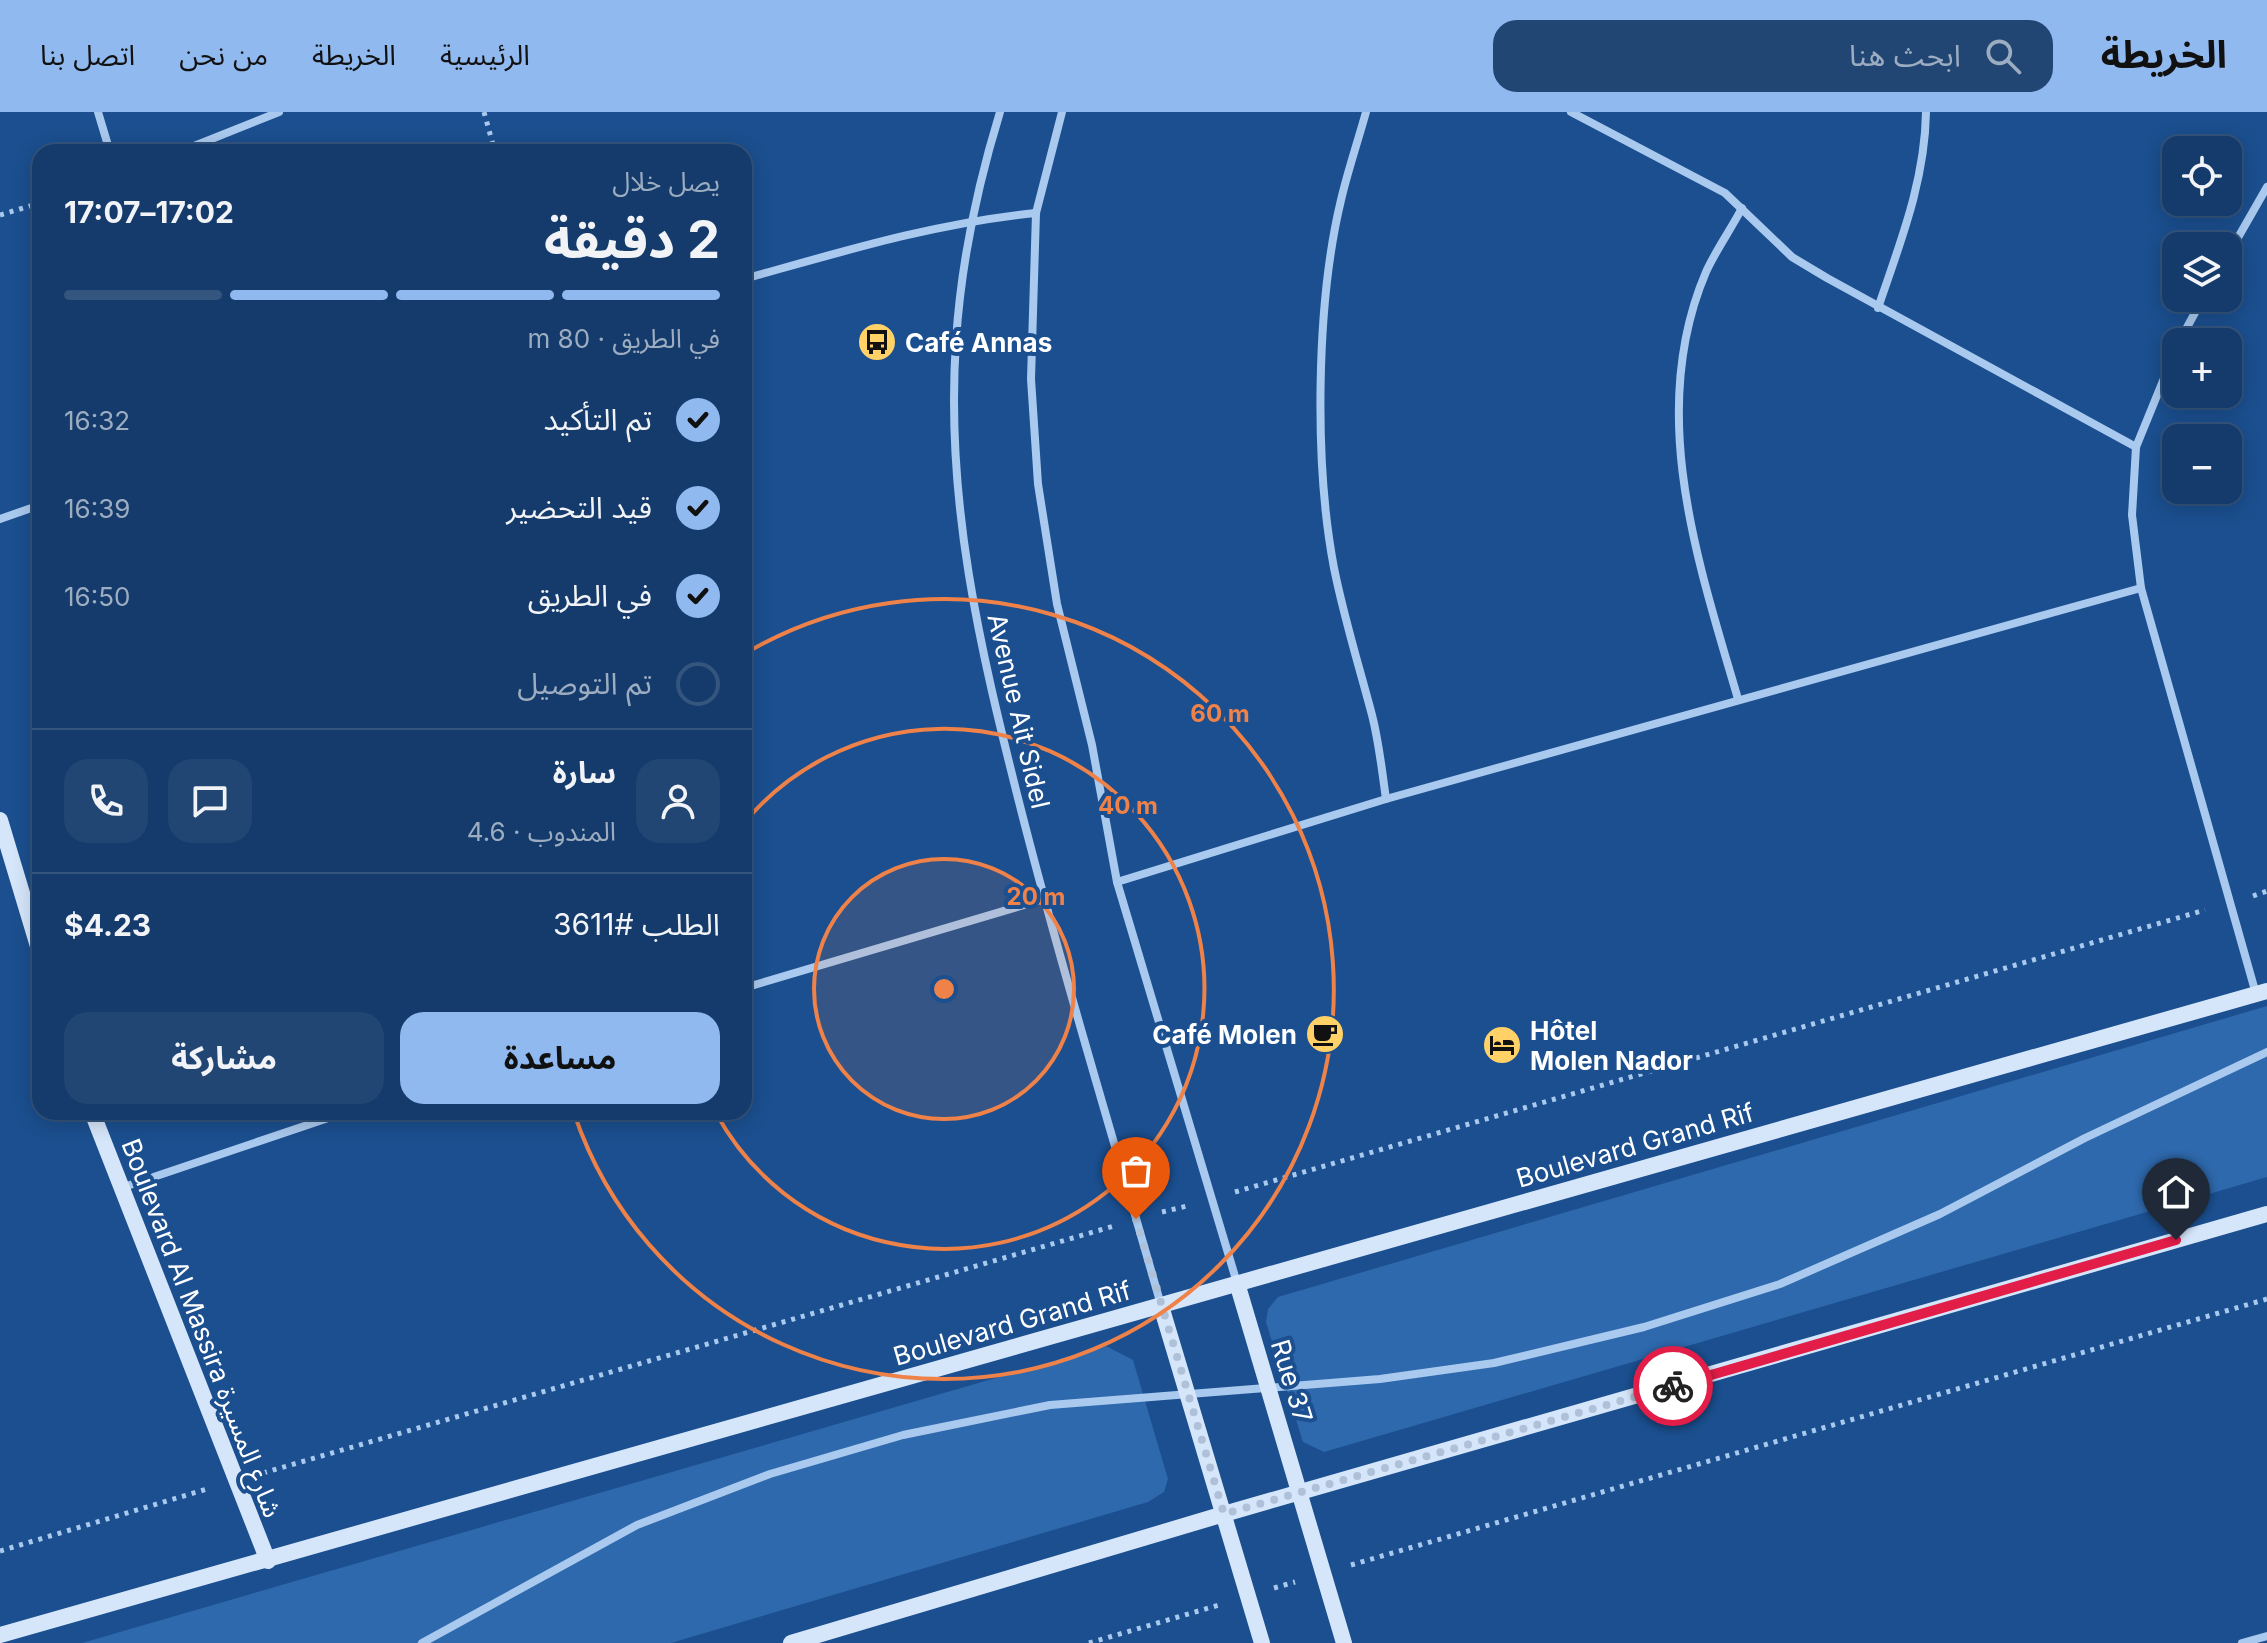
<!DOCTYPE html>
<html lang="ar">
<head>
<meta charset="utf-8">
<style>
  :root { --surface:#143b6b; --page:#214673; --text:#f1f3f6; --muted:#9dadc1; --line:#33557e; --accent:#90b9f0 }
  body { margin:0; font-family:Inter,"Noto Sans Arabic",sans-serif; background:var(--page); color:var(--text); direction:rtl; height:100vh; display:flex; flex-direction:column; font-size:30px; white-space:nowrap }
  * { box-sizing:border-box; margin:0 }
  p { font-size:26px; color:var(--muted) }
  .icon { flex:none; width:44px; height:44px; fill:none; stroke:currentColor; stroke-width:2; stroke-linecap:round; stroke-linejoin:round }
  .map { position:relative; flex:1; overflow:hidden; direction:ltr }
  .side { position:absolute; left:32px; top:32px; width:720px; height:976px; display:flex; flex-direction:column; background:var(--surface); border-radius:24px; box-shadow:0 4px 20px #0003,0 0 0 2px var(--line); direction:rtl }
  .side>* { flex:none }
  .tools { position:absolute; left:2162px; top:24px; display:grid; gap:16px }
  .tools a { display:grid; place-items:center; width:80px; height:80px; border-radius:16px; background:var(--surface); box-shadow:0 4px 20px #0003,0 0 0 2px var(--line); font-size:40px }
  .pin { position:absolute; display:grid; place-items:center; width:68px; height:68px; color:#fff; margin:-82px -34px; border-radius:50% 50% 50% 0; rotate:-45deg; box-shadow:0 0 8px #0007 }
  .pin .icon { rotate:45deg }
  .courier { position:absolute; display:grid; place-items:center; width:80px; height:80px; margin:-40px; border:6px solid #e11d48; border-radius:50%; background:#fff; color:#222; box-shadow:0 2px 10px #0007 }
  .headline em { font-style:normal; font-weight:700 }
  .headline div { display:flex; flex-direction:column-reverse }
  .headline { display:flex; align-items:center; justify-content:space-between; height:136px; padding:0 32px }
  h1 { font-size:52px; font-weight:700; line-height:60px }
  .bar { display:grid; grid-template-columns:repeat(4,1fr); gap:12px 8px; align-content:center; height:96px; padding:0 32px }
  .bar i { height:10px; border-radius:6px; background:var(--line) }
  .bar .current { background:var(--accent) }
  .bar p { grid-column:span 4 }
  .line { display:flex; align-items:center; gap:20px; padding:0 32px; border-top:2px solid var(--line) }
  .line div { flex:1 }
  .round { display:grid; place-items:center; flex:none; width:84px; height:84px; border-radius:24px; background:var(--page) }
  ol { padding:0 32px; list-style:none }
  li { display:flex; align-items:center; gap:24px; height:88px }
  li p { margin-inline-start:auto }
  li .icon { padding:8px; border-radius:50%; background:var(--accent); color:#111; stroke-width:4 }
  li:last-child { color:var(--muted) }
  li i { width:44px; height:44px; border:4px solid var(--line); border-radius:50% }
  .button { display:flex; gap:16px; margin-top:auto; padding:16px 32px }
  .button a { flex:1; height:92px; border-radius:24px; background:var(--accent); color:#111; font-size:32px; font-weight:700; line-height:92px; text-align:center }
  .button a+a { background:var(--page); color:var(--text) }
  header { display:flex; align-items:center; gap:48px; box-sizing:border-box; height:112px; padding:0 40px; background:var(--accent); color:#111 }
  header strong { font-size:38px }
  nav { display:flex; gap:44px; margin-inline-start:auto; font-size:28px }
  .search { width:560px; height:72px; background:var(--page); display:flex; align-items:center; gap:20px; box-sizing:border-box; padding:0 28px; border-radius:24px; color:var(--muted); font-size:30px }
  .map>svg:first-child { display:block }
  .green { fill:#2e69ad }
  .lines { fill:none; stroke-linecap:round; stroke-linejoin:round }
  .path { stroke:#a9c9ee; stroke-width:5; stroke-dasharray:4 6; stroke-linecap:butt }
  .street { stroke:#a9c9ee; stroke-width:8 }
  .secondary { stroke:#d6e6fa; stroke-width:16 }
  .done { stroke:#afc1d8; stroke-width:8; stroke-dasharray:0 14.4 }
  .route { stroke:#e11d48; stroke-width:10 }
  .ring { fill:none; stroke:#ee8249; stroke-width:4 }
  .labels { text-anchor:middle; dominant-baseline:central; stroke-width:8; stroke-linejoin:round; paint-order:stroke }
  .poi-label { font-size:26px; font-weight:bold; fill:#fff; stroke:#1b4f8f; text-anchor:start }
  .street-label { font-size:26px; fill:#fff; stroke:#1b4f8f }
  .centre { fill:#ee8249; stroke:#1b4f8f; stroke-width:4 }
  .ring-label { font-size:24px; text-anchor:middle; font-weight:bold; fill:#ee8249; stroke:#1b4f8f; stroke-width:8; stroke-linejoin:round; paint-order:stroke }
</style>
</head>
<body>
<header>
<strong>الخريطة</strong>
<div class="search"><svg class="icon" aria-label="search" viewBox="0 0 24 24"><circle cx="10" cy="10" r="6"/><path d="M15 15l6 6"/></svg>ابحث هنا</div>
<nav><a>الرئيسية</a><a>الخريطة</a><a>من نحن</a><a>اتصل بنا</a></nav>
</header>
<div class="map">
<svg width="2267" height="1531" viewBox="0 0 2267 1531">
  <rect width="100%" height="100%" fill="#1b4f8f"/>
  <g class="green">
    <path d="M2267,894V1065L1324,1340L1303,1330L1266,1210L1268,1197L1278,1185Z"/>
    <path d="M1106,1234L1133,1248L1168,1367L1164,1380L1148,1390L671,1531H82Z"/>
  </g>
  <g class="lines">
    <g class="path">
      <path d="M484,0L495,40"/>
      <path d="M0,103L40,91"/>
      <path d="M2253,784L2267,779"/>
      <path d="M1235,1080L2205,798"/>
      <path d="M1162,1100L1187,1094"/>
      <path d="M263,1361L1114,1114"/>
      <path d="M0,1439L207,1377"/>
      <path d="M1351,1453L2267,1187"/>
      <path d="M1274,1476L1295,1470"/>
      <path d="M1089,1531L1219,1493"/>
    </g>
    <g class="street">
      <path d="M98,0L110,40"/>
      <path d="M1000,0C977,75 961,151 956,229C945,389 980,536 1019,690C1062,859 1113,1025 1161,1193"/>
      <path d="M1062,0L1036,101L1031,267L1038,372L1057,492L1092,633L1117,770L1237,1171"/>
      <path d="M1366,0C1358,29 1348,58 1341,88C1316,192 1314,351 1334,456C1344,506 1359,554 1372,603C1379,630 1382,659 1386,687"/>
      <path d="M1571,0L1725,81L1792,145L1827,166L2136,335"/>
      <path d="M179,40L279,0"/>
      <path d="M2228,143L2267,75"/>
      <path d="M744,167C841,140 935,111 1036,101"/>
      <path d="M1878,196C1900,131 1925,69 1926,0"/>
      <path d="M2179,230L2203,186"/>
      <path d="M2176,237L2136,335L2132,403L2141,476L2256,882"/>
      <path d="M0,407L40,393"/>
      <path d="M1738,587C1698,450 1646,300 1706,160C1716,138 1731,117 1742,96"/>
      <path d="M1117,770L1386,687L2141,476"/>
      <path d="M744,876L1044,787"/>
      <path d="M121,1076L346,1000"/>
      <path d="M422,1531L637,1413L770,1362L903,1323L1050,1293L1380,1267L1494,1251L1644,1215L1780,1172L1940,1102L2085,1026L2267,940"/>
      <path d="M2242,1531L2267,1524"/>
    </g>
    <g class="secondary">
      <path d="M0,708L40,841"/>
      <path d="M92,1000L268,1449"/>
      <path d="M1237,1171L1344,1531"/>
      <path d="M1161,1194L1262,1531"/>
      <path d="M0,1523L2267,879"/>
      <path d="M791,1531L1224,1402L2267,1102"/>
    </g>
  </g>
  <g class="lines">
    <path class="done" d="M1136,1107L1224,1402L1673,1274"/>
    <path class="route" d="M1673,1274L2176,1128"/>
  </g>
  <circle cx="944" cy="877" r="130" fill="#ee8249" fill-opacity=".12"/>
  <g class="ring">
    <circle cx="944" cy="877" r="130"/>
    <path d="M745 710A260 260 0 1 1 716 1001"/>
    <path d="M746 541A390 390 0 1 1 574 1001"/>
  </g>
  <defs>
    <g id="bus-disc" transform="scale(2)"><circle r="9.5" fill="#ffd166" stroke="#1b4f8f"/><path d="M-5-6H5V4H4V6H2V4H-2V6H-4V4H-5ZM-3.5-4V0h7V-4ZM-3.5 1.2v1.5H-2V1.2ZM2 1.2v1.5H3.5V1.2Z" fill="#111"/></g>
    <g id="cafe-disc" transform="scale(2)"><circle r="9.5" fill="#ffd166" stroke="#1b4f8f"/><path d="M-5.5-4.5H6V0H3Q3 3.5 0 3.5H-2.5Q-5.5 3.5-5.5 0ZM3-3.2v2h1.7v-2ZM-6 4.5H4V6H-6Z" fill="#111"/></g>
    <g id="hotel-disc" transform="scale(2)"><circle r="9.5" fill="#ffd166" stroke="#1b4f8f"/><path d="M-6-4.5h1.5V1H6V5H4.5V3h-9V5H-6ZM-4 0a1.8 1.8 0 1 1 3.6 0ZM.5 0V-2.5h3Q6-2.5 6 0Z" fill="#111"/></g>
  </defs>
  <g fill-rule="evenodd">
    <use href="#bus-disc" x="877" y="230"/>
    <use href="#cafe-disc" x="1325" y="922"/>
    <use href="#hotel-disc" x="1502" y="933"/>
  </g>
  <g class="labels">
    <g class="poi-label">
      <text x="905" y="230">Café Annas</text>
      <text x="1530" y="918">Hôtel<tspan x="1530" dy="30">Molen Nador</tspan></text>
      <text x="1297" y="922" text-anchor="end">Café Molen</text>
    </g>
    <g class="street-label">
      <text transform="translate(1019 599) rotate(77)">Avenue Ait Sidel</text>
      <text transform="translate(1635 1033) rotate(-16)">Boulevard Grand Rif</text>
      <text transform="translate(1012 1211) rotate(-16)">Boulevard Grand Rif</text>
      <text transform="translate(202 1216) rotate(69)">Boulevard Al Massira شارع المسيرة</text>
      <text transform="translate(1292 1269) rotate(73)">Rue 37</text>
    </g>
  </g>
  <circle cx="944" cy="877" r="12" class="centre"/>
  <g class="ring-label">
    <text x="1220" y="610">60 m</text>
    <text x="1128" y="702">40 m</text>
    <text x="1036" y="793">20 m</text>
  </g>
</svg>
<div class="tools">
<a><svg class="icon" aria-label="locate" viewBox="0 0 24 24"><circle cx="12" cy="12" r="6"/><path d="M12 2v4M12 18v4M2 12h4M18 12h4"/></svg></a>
<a><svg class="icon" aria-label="layers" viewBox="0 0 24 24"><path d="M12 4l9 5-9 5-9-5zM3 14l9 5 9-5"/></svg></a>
<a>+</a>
<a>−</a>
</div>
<div class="pin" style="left:1136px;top:1107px;background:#ea580c"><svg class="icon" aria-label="bag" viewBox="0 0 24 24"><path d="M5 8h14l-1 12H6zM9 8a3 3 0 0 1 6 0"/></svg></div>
<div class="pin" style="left:2176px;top:1128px;background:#1f2937"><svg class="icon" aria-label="home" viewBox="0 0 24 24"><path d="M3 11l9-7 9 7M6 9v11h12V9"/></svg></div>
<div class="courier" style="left:1673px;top:1274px"><svg class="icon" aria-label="bike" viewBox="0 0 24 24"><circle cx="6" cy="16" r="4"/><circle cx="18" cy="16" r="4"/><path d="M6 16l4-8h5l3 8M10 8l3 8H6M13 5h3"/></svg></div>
<section class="side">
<div class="headline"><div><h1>2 دقيقة</h1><p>يصل خلال</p></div><em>17:02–17:07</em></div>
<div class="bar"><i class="current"></i><i class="current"></i><i class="current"></i><i></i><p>في الطريق · 80 m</p></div>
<ol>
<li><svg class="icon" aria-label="check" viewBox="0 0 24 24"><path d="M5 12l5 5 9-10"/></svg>تم التأكيد<p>16:32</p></li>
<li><svg class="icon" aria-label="check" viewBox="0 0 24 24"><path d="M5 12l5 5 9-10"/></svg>قيد التحضير<p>16:39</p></li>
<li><svg class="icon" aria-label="check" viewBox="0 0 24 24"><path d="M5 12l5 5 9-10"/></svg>في الطريق<p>16:50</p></li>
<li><i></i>تم التوصيل</li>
</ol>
<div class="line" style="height:144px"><a class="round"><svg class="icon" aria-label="person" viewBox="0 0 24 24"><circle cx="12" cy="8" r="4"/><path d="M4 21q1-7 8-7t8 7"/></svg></a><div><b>سارة</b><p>المندوب · 4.6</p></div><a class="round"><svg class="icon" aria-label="chat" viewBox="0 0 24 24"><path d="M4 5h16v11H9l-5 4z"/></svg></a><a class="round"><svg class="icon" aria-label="phone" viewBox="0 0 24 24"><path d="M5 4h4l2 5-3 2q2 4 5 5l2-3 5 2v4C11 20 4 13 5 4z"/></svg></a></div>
<div class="line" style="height:104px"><div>الطلب #3611</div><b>$4.23</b></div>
<div class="button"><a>مساعدة</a><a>مشاركة</a></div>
</section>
</div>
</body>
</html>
